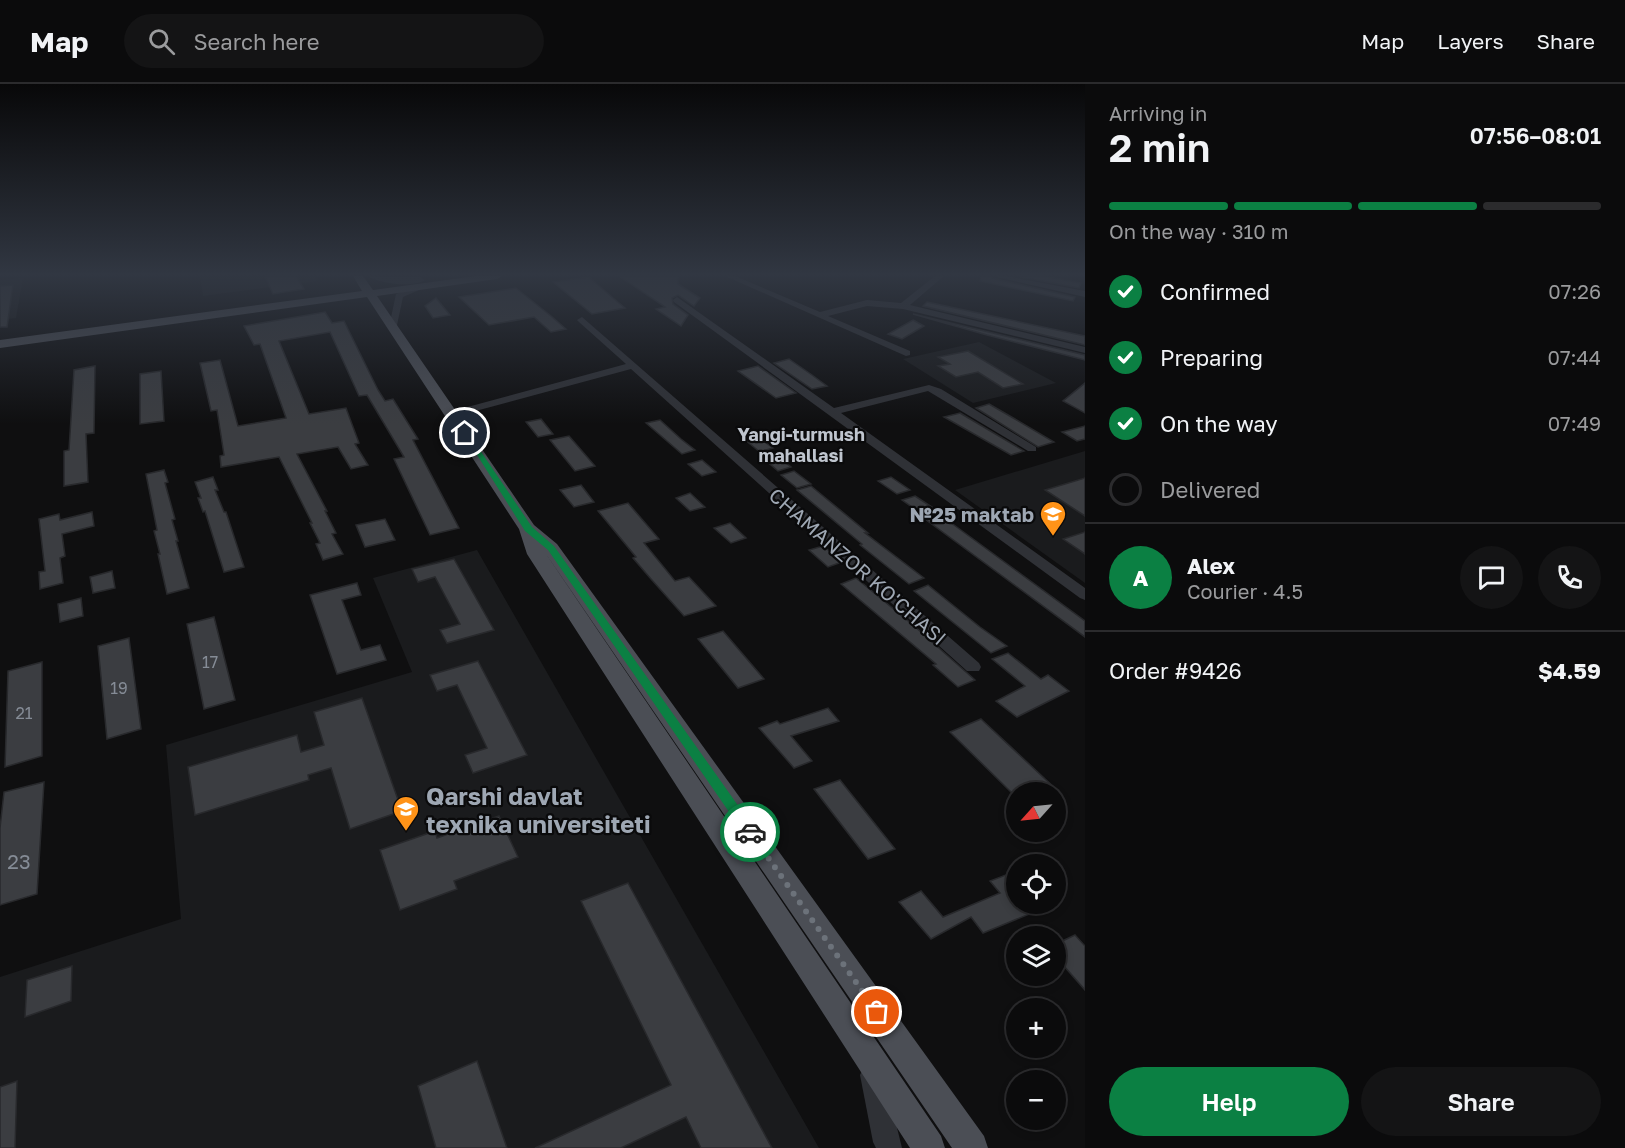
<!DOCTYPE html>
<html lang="en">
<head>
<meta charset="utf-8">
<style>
  :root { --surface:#0b0b0c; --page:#141415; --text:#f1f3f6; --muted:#9a9b9d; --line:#2b2b2d; --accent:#0b8043 }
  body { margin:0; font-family:"Golos Text",sans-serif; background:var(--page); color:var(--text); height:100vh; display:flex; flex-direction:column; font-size:22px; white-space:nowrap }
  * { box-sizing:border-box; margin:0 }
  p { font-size:20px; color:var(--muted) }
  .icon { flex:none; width:33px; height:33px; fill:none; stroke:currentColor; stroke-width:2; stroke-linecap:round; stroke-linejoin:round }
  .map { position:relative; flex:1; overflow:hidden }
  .side { display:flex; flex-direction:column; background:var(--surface); width:540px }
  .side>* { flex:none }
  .needle { width:39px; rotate:243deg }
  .fabs { position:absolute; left:1006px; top:698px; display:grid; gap:12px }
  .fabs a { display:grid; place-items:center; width:60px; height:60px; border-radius:50%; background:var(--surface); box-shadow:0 3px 9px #0003,0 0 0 2px var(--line); font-size:30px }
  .pin { position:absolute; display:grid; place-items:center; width:51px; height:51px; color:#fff; margin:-26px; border:3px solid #fff; border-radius:50%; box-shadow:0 2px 6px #0007 }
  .courier { position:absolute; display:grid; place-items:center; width:60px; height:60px; margin:-30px; border:4px solid #0b8043; border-radius:50%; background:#fff; color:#222; box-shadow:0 2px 8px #0007 }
  .headline em { font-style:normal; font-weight:600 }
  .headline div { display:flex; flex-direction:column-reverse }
  .headline { display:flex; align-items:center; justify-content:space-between; height:102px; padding:0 24px }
  h1 { font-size:39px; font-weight:600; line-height:45px }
  .bar { display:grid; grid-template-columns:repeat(4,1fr); gap:9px 6px; align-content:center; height:72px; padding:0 24px }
  .bar i { height:8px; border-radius:4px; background:var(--line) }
  .bar .selected { background:var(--accent) }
  .bar p { grid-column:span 4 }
  .line { display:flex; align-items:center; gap:15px; padding:0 24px; border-top:2px solid var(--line) }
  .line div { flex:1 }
  .round { display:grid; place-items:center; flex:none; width:63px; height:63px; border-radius:32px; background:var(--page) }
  ol { padding:0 24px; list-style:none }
  li { display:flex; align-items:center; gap:18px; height:66px }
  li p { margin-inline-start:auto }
  li .icon { padding:6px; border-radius:50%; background:var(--accent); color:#fff; stroke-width:4 }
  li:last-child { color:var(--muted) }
  li i { width:33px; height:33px; border:3px solid var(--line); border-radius:50% }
  .cta { display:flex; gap:12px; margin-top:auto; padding:12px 24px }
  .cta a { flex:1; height:69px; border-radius:36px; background:var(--accent); color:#fff; font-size:24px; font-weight:600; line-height:69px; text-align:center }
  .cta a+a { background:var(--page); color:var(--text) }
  header { display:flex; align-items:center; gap:36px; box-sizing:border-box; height:84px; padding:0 30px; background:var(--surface); border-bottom:2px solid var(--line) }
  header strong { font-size:28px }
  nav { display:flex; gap:33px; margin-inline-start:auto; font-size:21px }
  .search { width:420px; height:54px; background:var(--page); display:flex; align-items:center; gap:15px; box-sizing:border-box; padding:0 21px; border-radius:33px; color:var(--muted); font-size:22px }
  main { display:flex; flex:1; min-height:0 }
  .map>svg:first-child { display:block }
  .built { fill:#1a1b1d }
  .building { fill:#3b3d41; stroke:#28292c; stroke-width:1.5 }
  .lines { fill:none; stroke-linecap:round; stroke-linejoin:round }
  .minor { fill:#2f3136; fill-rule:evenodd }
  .major { fill:#4b4e55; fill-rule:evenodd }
  .route { fill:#0b8043 }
  .done { stroke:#6c727a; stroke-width:6; stroke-dasharray:0 10.8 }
  .labels { text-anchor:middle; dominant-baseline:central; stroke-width:4.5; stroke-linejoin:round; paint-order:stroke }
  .number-label { font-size:16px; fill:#858c96 }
  .far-neighbourhood-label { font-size:18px; font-weight:bold; fill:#bfc5ce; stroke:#0a0a0b }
  .poi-label { font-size:20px; font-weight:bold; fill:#9ea7b3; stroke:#0a0a0b; text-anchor:end }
  .street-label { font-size:20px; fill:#9ea7b3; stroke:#0a0a0b }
  .near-number-label { font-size:20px; fill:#858c96 }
  .near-poi-label { font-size:24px; font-weight:bold; fill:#9ea7b3; stroke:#0a0a0b; text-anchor:start }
</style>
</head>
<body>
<header>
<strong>Map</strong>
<div class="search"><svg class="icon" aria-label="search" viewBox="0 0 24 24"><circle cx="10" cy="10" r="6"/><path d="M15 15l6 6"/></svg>Search here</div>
<nav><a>Map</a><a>Layers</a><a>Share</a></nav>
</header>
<main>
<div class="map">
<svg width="1085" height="1064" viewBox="0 0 1085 1064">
  <rect width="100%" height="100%" fill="#0f0f10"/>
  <g class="built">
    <path d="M200,192H314L317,197L203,212Z"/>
    <path d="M23,194L16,234L0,236V196Z"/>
    <path d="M979,258L1056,299L973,319L903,275Z"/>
    <path d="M1085,367V499L955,406Z"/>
    <path d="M477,466L819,1064H0V893L181,835L166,661L412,588L373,494Z"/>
  </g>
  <g class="building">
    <path d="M265,192H296L304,205L273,210Z"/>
    <path d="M619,192H678V200L700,214L694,222L678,211L672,214L673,220L688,231L681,242L656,225L665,223Z"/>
    <path d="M981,192H990L992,194L1075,213L1073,217L980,197Z"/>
    <path d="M1016,192H1043L1081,199L1079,204Z"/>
    <path d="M589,193L613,214L625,224L592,230L553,198Z"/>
    <path d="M13,201L7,243H0V202Z"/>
    <path d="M516,204L551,232L566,245L551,248L534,233L489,241L459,213Z"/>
    <path d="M436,214L450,231L433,234L425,222Z"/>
    <path d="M927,218L1085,252V261L923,222Z"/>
    <path d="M325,228L332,239L344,237L378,306L385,317L393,315L418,355L413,356L459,444L430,451L394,375L404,373L367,311L359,312L330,248L279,257L309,330L346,324L359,359L355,360L368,381L351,385L338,363L297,370L327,427H325L336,449L332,450L343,470L323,476L316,460L320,459L310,439H312L279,373L221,383L220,372L224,371L217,326L211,327L200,279L220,276L238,342L286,334L260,260L254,261L244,242Z"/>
    <path d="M913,230L1085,271V276L987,251Z"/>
    <path d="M913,236L924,242L902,255L888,250Z"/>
    <path d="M968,267L1023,300L1003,304L978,288L956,293L938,282L950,280L938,273Z"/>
    <path d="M789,275L812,291L827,302L812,305L774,279Z"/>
    <path d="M95,282L94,349L86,350L88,398L64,402V367L69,366L74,286Z"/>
    <path d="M758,282L796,309L776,314L738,287Z"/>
    <path d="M161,287L164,337L140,340V290Z"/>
    <path d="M1085,299V329L1063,317Z"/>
    <path d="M989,320L1015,335L1054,358L1038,363L976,324Z"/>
    <path d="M960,329L1024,367L1011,371L944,333Z"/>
    <path d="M541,335L553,350L538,353L526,338Z"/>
    <path d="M660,336L681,355L695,366L682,370L646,339Z"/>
    <path d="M1085,342V355L1077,357L1062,348Z"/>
    <path d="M569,352L595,382L575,387L550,356Z"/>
    <path d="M758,353L773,364L760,368L745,356Z"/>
    <path d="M776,371L791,383L778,387L763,374Z"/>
    <path d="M702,376L716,388L702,392L688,380Z"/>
    <path d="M164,386L168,398L165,399L175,435L172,436L178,457H176L189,504L167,510L158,470H160L154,447L157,446L146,390Z"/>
    <path d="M794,387L811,400L797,404L781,391Z"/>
    <path d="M213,393L218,406H215L224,428H226L244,483L224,488L205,427L203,428L198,414H201L195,398Z"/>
    <path d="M891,393L910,406L897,410L878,397Z"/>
    <path d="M1085,394V432L1045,406Z"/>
    <path d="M581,401L594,418L574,423L560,406Z"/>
    <path d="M811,402L868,449H865L924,494L909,500L860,461L862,460L797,406Z"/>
    <path d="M690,409L705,423L690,427L676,414Z"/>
    <path d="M915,412L935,425L922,430L902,416Z"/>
    <path d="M628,419L659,455L644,459L675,497L689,493L716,522L684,532L651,495L633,474L636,473L598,427Z"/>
    <path d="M92,428L94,442L62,450L65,472L60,474L63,499L40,505L39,488L45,487L39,435L59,430L60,436Z"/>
    <path d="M939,430L1085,537V553L925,435Z"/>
    <path d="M385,435L395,456L365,463L356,441Z"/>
    <path d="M730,439L746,454L731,459L714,444Z"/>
    <path d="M1085,448V470L1063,455Z"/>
    <path d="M823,462L832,469L842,478L828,483L809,466Z"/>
    <path d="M454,475L494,546L447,559L440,546L460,540L435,493L418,498L412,485Z"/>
    <path d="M112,487L115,504L93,509L90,493Z"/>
    <path d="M856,494L913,541L975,596L958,603L933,581L936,580L841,500Z"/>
    <path d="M357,499L361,511L342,516L361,566L380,561L386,576L337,590L310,511Z"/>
    <path d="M928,501L980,543L1007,562L991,569L914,507Z"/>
    <path d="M81,514L83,532L60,538L58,520Z"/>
    <path d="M214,533L235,616L204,625L187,540Z"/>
    <path d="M723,547L764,595L738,604L698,555Z"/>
    <path d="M129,554L141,645L107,655L98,562Z"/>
    <path d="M1008,569L1041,595L1048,591L1069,607L1017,633L996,617L1025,602L992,575Z"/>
    <path d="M478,577L527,671L473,689L465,671L487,664L457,601L437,607L430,591Z"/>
    <path d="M42,578V672L5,683L8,587Z"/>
    <path d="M362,614L402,727L350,745L331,684L308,691L309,696L195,731L188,683L297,651L301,668L324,661L314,628Z"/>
    <path d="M828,624L839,637L791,652L812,677L794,684L759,644L777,637L780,640Z"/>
    <path d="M981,635L1059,708H1011L950,648Z"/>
    <path d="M840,696L895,765L868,775L814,705Z"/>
    <path d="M44,698L37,810L0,821V744L4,708Z"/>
    <path d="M499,732L518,773L454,797L457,805L400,826L380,766L435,747L437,754Z"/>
    <path d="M1011,789L1017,795V819H1056L983,849L971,833L931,855L899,818L921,807L943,833L1000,809L990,797Z"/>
    <path d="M628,799L772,1064H701L686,1033L621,1064H535L671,1001L581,817Z"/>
    <path d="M1075,851L1085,862V906L1056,873V860Z"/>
    <path d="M72,882L71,917L25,933L27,896Z"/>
    <path d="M477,977L507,1064H436L418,1002Z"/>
    <path d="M17,997L15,1064H0V1003Z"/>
  </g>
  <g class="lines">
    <g class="minor">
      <path d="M368,192L421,193L425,196C413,204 380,200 368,192Z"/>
      <path d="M725,192H735L820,228L867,216L901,219L935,192H944L910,221L1085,263V269L903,225L867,222L828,232L910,267V271L906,272Z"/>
      <path d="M992,192H1006L1085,207V213Z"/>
      <path d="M421,200L428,202L403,213L397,241L389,243L396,210Z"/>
      <path d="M677,213L834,324L929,301L941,305L1036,363V367H1028L928,307L841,329L1085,504V516L1080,514L674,218L673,216Z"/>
      <path d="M582,233L979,579L981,583L979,587H967L631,285L457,332H449V328L626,280L579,238L577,236Z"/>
      <path d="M872,979L880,983L884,991L902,1064H876L873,1058L860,991L864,983Z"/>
    </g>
    <path class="major" d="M353,192H363L373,206L476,192H502L497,195L377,212L534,441L557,460L984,1052L988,1064H952L544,467L941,1052L945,1064H910L527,470L519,445L367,213L0,264V256L362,207Z"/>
  </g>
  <linearGradient id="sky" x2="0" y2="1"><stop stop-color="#080809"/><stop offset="0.56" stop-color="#313742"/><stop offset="1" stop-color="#313742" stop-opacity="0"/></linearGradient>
  <rect width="1085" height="340" fill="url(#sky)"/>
  <path class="route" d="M462,347H467L532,443L554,462L754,744L756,748L754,751H745L548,466L525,447Z"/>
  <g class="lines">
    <path class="done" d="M750,748L877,928"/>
  </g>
  <defs>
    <g id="school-pin" transform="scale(1.35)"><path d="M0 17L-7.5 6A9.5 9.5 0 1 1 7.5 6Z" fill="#ff9318" stroke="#0a0a0b"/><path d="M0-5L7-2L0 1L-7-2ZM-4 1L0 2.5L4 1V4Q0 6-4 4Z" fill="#fff"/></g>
    <g id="university-pin" transform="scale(1.35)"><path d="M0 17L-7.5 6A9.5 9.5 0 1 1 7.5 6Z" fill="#ff9318" stroke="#0a0a0b"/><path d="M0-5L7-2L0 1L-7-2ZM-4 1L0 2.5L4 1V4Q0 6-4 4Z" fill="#fff"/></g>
  </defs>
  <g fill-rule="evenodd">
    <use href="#school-pin" x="1053" y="430"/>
    <use href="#university-pin" x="406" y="725"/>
  </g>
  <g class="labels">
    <g class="number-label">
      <text x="210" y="578">17</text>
      <text x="119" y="604">19</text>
      <text x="24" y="629">21</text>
    </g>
    <g class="far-neighbourhood-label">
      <text x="801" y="350">Yangi-turmush<tspan x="801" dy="21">mahallasi</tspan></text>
    </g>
    <g class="poi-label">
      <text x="1034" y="430">№25 maktab</text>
    </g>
    <g class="street-label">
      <text transform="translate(858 482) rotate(41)">CHAMANZOR KO'CHASI</text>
    </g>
    <g class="near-number-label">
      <text x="19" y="777">23</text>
    </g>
    <g class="near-poi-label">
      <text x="426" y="711">Qarshi davlat<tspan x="426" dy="28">texnika universiteti</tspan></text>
    </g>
  </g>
</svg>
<div class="fabs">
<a><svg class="needle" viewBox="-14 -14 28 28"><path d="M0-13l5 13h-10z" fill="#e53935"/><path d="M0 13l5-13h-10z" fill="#9a9b9d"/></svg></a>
<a><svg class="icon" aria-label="locate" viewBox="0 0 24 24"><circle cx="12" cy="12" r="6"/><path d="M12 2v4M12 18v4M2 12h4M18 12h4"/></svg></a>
<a><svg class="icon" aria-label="layers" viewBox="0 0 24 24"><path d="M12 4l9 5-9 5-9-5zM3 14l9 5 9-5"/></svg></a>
<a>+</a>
<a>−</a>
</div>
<div class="pin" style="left:877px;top:928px;background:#ea580c"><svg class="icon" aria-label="bag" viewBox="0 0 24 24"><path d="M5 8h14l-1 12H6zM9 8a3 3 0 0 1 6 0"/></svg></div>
<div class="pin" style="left:465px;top:349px;background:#1f2937"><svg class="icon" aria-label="home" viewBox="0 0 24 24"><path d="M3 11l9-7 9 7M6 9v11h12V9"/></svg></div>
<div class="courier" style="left:750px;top:748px"><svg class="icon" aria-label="car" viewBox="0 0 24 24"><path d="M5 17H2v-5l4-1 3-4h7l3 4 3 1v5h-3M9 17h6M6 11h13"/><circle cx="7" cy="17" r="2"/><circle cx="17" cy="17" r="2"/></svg></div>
</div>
<section class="side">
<div class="headline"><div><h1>2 min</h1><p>Arriving in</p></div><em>07:56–08:01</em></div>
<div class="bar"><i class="selected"></i><i class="selected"></i><i class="selected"></i><i></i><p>On the way · 310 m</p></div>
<ol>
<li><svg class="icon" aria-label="check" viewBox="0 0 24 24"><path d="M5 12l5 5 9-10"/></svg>Confirmed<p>07:26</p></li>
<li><svg class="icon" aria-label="check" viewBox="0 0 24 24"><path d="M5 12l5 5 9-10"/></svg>Preparing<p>07:44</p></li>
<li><svg class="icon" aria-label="check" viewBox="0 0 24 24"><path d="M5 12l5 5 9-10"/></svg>On the way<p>07:49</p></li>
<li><i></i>Delivered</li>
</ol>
<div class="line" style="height:108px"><b class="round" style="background:var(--accent);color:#fff">A</b><div><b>Alex</b><p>Courier · 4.5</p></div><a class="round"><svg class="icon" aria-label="chat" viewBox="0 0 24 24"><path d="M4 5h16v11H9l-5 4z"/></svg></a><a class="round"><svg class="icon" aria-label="phone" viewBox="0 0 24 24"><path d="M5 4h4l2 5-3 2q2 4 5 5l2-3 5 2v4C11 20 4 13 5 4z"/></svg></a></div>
<div class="line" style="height:78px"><div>Order #9426</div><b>$4.59</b></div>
<div class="cta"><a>Help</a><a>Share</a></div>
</section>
</main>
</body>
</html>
